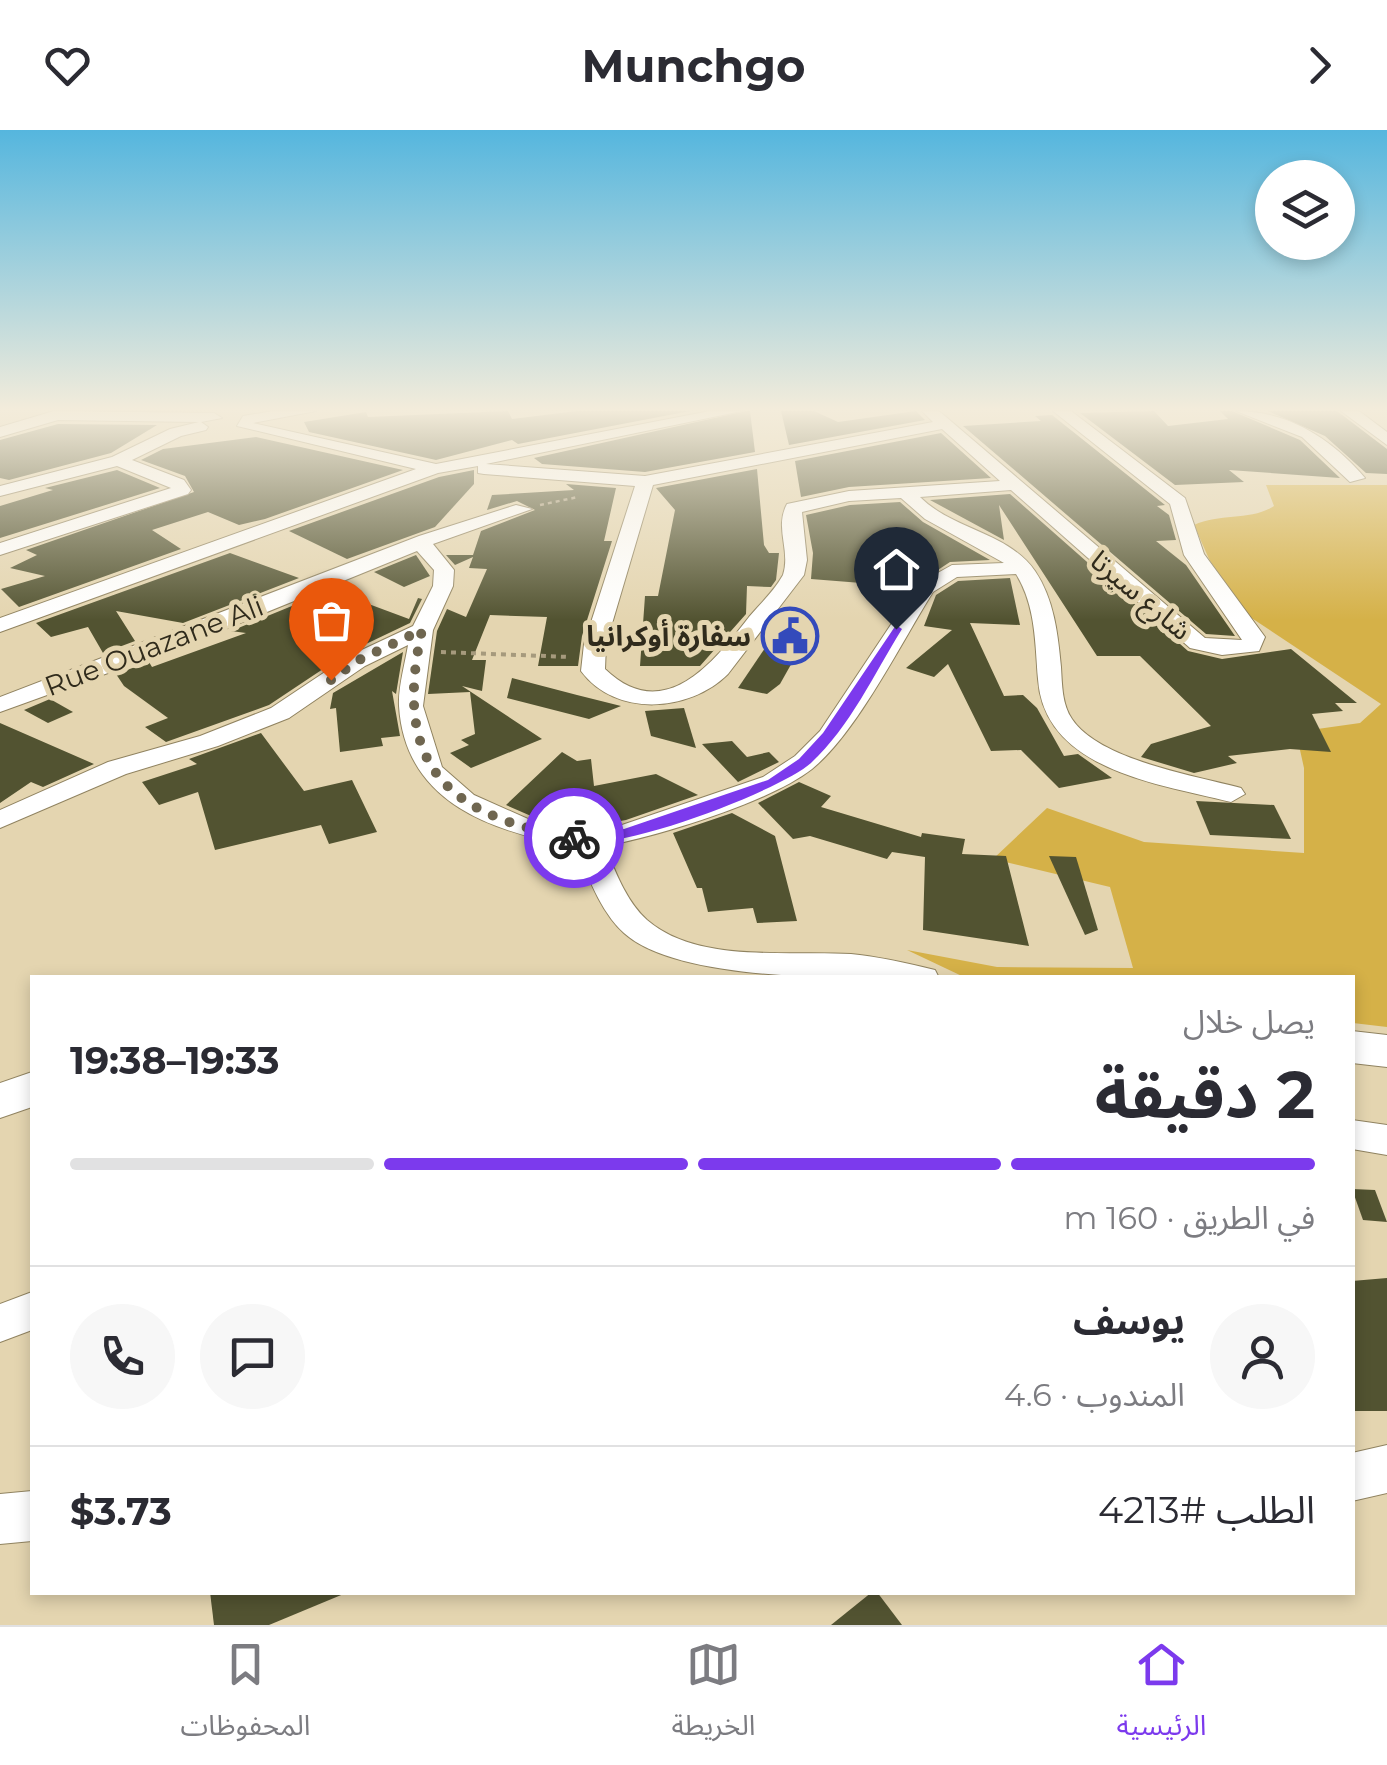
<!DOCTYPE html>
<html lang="ar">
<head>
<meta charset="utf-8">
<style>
  :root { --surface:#fff; --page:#f7f7f7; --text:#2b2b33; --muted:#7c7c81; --line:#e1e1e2; --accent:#7c3aed }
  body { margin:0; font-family:Montserrat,"Noto Sans Arabic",sans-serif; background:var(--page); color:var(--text); direction:rtl; height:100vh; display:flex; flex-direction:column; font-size:38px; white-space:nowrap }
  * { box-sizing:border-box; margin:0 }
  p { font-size:32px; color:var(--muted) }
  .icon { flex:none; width:55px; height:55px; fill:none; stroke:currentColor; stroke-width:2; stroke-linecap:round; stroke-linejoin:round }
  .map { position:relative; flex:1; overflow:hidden; direction:ltr }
  .drawer { position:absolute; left:30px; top:845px; width:1325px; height:620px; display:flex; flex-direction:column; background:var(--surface); border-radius:0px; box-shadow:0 5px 15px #0003; direction:rtl }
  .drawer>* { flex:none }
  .controls { position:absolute; left:1255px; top:30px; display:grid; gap:20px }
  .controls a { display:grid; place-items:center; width:100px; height:100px; border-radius:50%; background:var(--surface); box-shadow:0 5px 15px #0003; font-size:50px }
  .pin { position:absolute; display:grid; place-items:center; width:85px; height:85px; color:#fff; margin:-102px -42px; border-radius:50% 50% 50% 0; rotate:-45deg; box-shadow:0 0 10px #0007 }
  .pin .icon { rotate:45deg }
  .courier { position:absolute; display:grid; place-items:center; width:100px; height:100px; margin:-50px; border:8px solid #7c3aed; border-radius:50%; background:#fff; color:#222; box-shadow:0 2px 12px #0007 }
  .summary em { font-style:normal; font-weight:700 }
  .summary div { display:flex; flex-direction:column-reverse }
  .summary { display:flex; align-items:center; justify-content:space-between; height:170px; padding:0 40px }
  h1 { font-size:65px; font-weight:700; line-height:75px }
  .bar { display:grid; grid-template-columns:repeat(4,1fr); gap:15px 10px; align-content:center; height:120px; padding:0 40px }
  .bar i { height:12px; border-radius:8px; background:var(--line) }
  .bar .current { background:var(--accent) }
  .bar p { grid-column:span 4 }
  .line { display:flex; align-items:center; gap:25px; padding:0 40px; border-top:2px solid var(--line) }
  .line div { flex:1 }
  .round { display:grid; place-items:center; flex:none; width:105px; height:105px; border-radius:52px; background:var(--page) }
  header { display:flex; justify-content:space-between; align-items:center; height:130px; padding:0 40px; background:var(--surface); font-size:45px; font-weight:700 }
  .dock { display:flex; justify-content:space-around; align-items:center; height:140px; border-top:2px solid var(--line); background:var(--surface); font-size:28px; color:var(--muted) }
  .dock a { display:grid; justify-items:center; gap:5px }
  .dock .current { color:var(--accent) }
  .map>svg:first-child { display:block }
  .green { fill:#d5b148 }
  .building { fill:#525331 }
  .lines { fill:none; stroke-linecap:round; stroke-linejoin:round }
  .minor-casing { stroke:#908360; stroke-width:2 }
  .major-casing { stroke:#908360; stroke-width:2 }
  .path-far1 { stroke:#a69a7d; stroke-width:2.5; stroke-dasharray:4 4; stroke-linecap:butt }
  .path { stroke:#a69a7d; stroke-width:4; stroke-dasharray:5 5; stroke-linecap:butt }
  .minor { fill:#fff; fill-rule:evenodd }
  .major { fill:#fff; fill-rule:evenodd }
  .route { fill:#7c3aed }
  .done { stroke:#6f6650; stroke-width:10; stroke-dasharray:0 18 }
  .labels { text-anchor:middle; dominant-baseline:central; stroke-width:10; stroke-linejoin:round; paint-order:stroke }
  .far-street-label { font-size:28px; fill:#302b1c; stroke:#e4d5b0 }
  .far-poi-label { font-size:28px; font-weight:bold; fill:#302b1c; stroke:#e4d5b0; text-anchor:end }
</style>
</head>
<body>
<header><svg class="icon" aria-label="forward" viewBox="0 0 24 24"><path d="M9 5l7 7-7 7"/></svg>Munchgo<svg class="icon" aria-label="heart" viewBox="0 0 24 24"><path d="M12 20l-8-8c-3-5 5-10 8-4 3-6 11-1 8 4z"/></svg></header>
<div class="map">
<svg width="1387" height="1495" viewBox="0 0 1387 1495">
  <rect width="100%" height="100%" fill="#e4d5b0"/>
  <path class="green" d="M1266,355H1387V897L1353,893L1352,848L964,847L907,820L997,837L1133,838L1110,757L993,729L1047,678L1144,712L1304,723V638L1296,602L1360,593L1381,574L1241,481L1209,429L1194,395C1220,383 1251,391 1274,376Z"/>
  <g class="building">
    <path d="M508,281L512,289L577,281H690L518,314L512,310L436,330L309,302L304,292L366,282L368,287Z"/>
    <path d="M746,281H750L755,322L645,342L542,334L534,328Z"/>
    <path d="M781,281H814L838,292L916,281L925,290L789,315Z"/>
    <path d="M1154,281L1168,296L1228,289L1220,281H1232L1300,310L1340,348L1229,340L1244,352L1175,355L1080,283Z"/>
    <path d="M1268,281H1337L1387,319V344L1366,343L1325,306Z"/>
    <path d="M1052,285L1165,375L1157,376L1169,385L1176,410L1156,411L1186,435L1235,506L1206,504L963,296L1041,291L1035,286Z"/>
    <path d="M58,294L157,295L111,323L9,350L0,348V310Z"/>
    <path d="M941,303L991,348L849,357L801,367L795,331Z"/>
    <path d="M256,307L403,340L265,389L239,395L208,382L152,400L181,419L19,477L1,459L45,446L10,438L37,425L26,420L194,362L185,346L141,330L163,319Z"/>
    <path d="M757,339L764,415L769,423H779L776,450L771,457L747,456L746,484L700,536H640L645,466H658L675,380L656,358Z"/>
    <path d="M117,340L160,358L0,408V376L53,360L45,358Z"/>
    <path d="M474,340V354L435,397L347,429L289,401L439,347Z"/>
    <path d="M566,354L616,358L604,411H612L582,506L578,536H538L547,487L490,485L472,530H486L482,561L462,556L542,609L471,638L450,623L469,615L461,610L475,604L470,562L428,564L437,501L447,479L466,487L487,439L469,438L473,427L455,435L446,425H473L481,401L535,380L517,371L487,380L492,365L574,360Z"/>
    <path d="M1010,364L1188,521L1222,529L1291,519L1357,573H1335L1343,581L1312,584L1331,622L1290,619L1228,626L1237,633L1194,643L1141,627L1151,614L1211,596L1140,526H1097L999,375L1004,410L930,370Z"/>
    <path d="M900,372L923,392L990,430L950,432L912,457L811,449L813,423L806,385L850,375Z"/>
    <path d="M230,423L299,448L183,493L116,481L135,511L103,523L88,497L51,507L36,493Z"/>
    <path d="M416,425L430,446L404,457L374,442Z"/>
    <path d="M1010,448L1020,495L970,493L1004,566L1023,565L1037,578L1064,626L1078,624L1112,648L1059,658L1021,620L991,621L948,534L934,547L906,538L952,500L924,496L936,465L958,451Z"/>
    <path d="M331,460L409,489L418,468L422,469L410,493L347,523L269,575L166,612L145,597L168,588L124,556L116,544L149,532L152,537L246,503L231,501Z"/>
    <path d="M782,493L812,497L780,554L767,564L738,558Z"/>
    <path d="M403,522L396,564L392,561L400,606L381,608L383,616L340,622L336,578L330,579L333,563Z"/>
    <path d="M512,548L577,565L621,576L589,589L507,568Z"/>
    <path d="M50,569L73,582L48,593L24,580Z"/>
    <path d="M684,578L696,618L651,606L645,581Z"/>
    <path d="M0,593L94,634L43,657L31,652L0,673Z"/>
    <path d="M261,603L304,661L352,650L377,702L329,714L321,695L215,720L198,662L159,675L142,652L197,634L189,629Z"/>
    <path d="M732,611L747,627L769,622L779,632L738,652L702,614Z"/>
    <path d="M562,622L577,631L591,629L594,656L656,644L698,665L626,690L586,697L538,689L506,675Z"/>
    <path d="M799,652L831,666L821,677L921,707L922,703L965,709L962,724L1006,726L1029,816L923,800L925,727L892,722L887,729L810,706L793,709L758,673Z"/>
    <path d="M1196,671L1274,675L1291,709L1210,705Z"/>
    <path d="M732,683L775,706L797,791L757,793L753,778L708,782L702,758H697L673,703Z"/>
    <path d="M1049,726L1076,727L1098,800L1085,805Z"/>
    <path d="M1352,1059L1375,1060L1387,1092L1363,1090Z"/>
    <path d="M1387,1148V1281H1352V1151Z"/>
    <path d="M210,1462H346V1463L269,1495H214Z"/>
    <path d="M872,1462H877L902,1495H831Z"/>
  </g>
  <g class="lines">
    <g class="minor-casing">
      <g id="minor">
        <path d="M54,281L214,283L222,288L201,292L208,297L206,300L181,306L132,330L184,350L191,360L188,364L0,425V413L171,358L117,336L0,366V356L112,327L170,299L199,292L58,290L0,307V297Z"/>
        <path d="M273,281H316L253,293L436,334L710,281H742L486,334L645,346L933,292L922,281H939L1205,508L1242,510L1184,425L1170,374L1053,281H1071L1185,368L1204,424L1265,507L1259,521L1222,525L1190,518L1011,360L920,367C953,400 1008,402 1035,441C1054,469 1058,504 1061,537C1062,554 1062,575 1072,589C1099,630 1196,646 1241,658L1245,664L1231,672C1159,654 1044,640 1038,549C1035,514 1036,476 1016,444L957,447L933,462C901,513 857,602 812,639C770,672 659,706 605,716C615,741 626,771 647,790C698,834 788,820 851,824C880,827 907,833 935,840L939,848C864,848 680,854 624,803C600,781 588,746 576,717C494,702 405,674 399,576C398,557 405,534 408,515L365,536L289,588L218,616L126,644L0,698V680L108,632L200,606L271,578L349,526L413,496L433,456L434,440L417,421L191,513L0,582V567L419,406L516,375L532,379L433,414L454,440L453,456L433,500L423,576L442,637L474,665L537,693L588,701L622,695L763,647L795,626L820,601L918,454L952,435L1004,433L925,389L901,368L849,371L802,382L807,430L804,445L728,544C690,582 616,588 581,541L584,514L635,356L484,344L478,343V336L438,343L0,502V488L416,339L237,296L243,286ZM942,299L1000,351L849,361L787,374C774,398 791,420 783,445C774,461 761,473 749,487C714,532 664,596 605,539L606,514L653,355Z"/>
        <path d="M1236,281C1288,281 1332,309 1365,348L1350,352L1302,307Z"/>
        <path d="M1341,281H1359L1387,302V315Z"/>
        <path d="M1352,990L1387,995V1025L1352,1019Z"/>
        <path d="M32,1162V1200L0,1212V1174Z"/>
        <path d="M1387,1315V1363L1352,1371V1323Z"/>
        <path d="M32,1361V1411L0,1414V1364Z"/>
      </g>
    </g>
    <g class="major-casing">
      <g id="major">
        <path d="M1352,901L1387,905V937L1352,933Z"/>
        <path d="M32,942V977L0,988V953Z"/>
      </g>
    </g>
    <path class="path-far1" d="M540,375L578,367"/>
    <path class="path" d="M441,522L570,527"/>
    <use href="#minor" class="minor"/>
    <use href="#major" class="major"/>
  </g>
  <linearGradient id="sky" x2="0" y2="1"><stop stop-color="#55b6de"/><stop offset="0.57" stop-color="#f3ecdb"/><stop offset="1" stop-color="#f3ecdb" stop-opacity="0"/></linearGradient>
  <rect width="1387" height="490" fill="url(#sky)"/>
  <path class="route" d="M896,495L902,499C874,544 850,597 811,633C780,661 599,731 566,708L624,699L768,650L799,629L823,603Z"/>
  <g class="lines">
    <path class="done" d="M331,550L357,531L422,500C392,634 445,686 574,708"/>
  </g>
  <defs>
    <g id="civic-ring" transform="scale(2.875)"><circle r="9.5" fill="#e4d5b0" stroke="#334abb" stroke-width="1.5"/><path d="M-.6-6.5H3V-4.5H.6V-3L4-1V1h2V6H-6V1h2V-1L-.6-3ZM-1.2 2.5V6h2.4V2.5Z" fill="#334abb"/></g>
  </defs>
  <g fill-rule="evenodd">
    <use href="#civic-ring" x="790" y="506"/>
  </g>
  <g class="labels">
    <g class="far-street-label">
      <text transform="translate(1141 465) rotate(40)">شارع سيرتا</text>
      <text transform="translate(154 516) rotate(-21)">Rue Ouazane Ali</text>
    </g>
    <g class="far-poi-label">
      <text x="751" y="506">سفارة أوكرانيا</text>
    </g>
  </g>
</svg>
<div class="controls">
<a><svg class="icon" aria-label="layers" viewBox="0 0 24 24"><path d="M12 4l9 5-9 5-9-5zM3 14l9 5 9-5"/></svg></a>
</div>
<div class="pin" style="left:331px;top:550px;background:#ea580c"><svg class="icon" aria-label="bag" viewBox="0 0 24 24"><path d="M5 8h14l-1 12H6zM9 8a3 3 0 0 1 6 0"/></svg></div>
<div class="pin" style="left:896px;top:499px;background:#1f2937"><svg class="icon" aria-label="home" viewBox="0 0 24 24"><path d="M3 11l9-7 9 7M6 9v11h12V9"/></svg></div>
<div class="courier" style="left:574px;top:708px"><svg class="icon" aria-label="bike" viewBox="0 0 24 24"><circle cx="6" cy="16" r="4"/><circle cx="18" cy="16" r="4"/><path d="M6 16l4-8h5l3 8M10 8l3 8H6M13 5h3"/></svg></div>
<section class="drawer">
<div class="summary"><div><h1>2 دقيقة</h1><p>يصل خلال</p></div><em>19:33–19:38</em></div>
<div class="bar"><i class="current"></i><i class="current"></i><i class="current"></i><i></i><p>في الطريق · 160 m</p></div>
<div class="line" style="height:180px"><a class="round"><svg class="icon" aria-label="person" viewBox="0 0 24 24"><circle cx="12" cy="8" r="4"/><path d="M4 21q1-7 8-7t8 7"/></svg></a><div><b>يوسف</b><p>المندوب · 4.6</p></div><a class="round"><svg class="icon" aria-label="chat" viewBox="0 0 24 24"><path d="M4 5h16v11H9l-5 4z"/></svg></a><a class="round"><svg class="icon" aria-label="phone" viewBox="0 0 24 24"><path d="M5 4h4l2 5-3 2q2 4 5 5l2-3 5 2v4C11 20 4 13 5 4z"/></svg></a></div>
<div class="line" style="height:130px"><div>الطلب #4213</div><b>$3.73</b></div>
</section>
</div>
<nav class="dock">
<a class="current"><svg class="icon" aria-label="home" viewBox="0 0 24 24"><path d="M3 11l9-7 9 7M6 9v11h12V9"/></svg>الرئيسية</a>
<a><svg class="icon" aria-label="map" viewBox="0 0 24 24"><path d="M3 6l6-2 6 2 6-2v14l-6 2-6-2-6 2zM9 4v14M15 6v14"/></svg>الخريطة</a>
<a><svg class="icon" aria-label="saved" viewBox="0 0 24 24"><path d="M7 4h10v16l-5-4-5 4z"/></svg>المحفوظات</a>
</nav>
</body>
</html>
